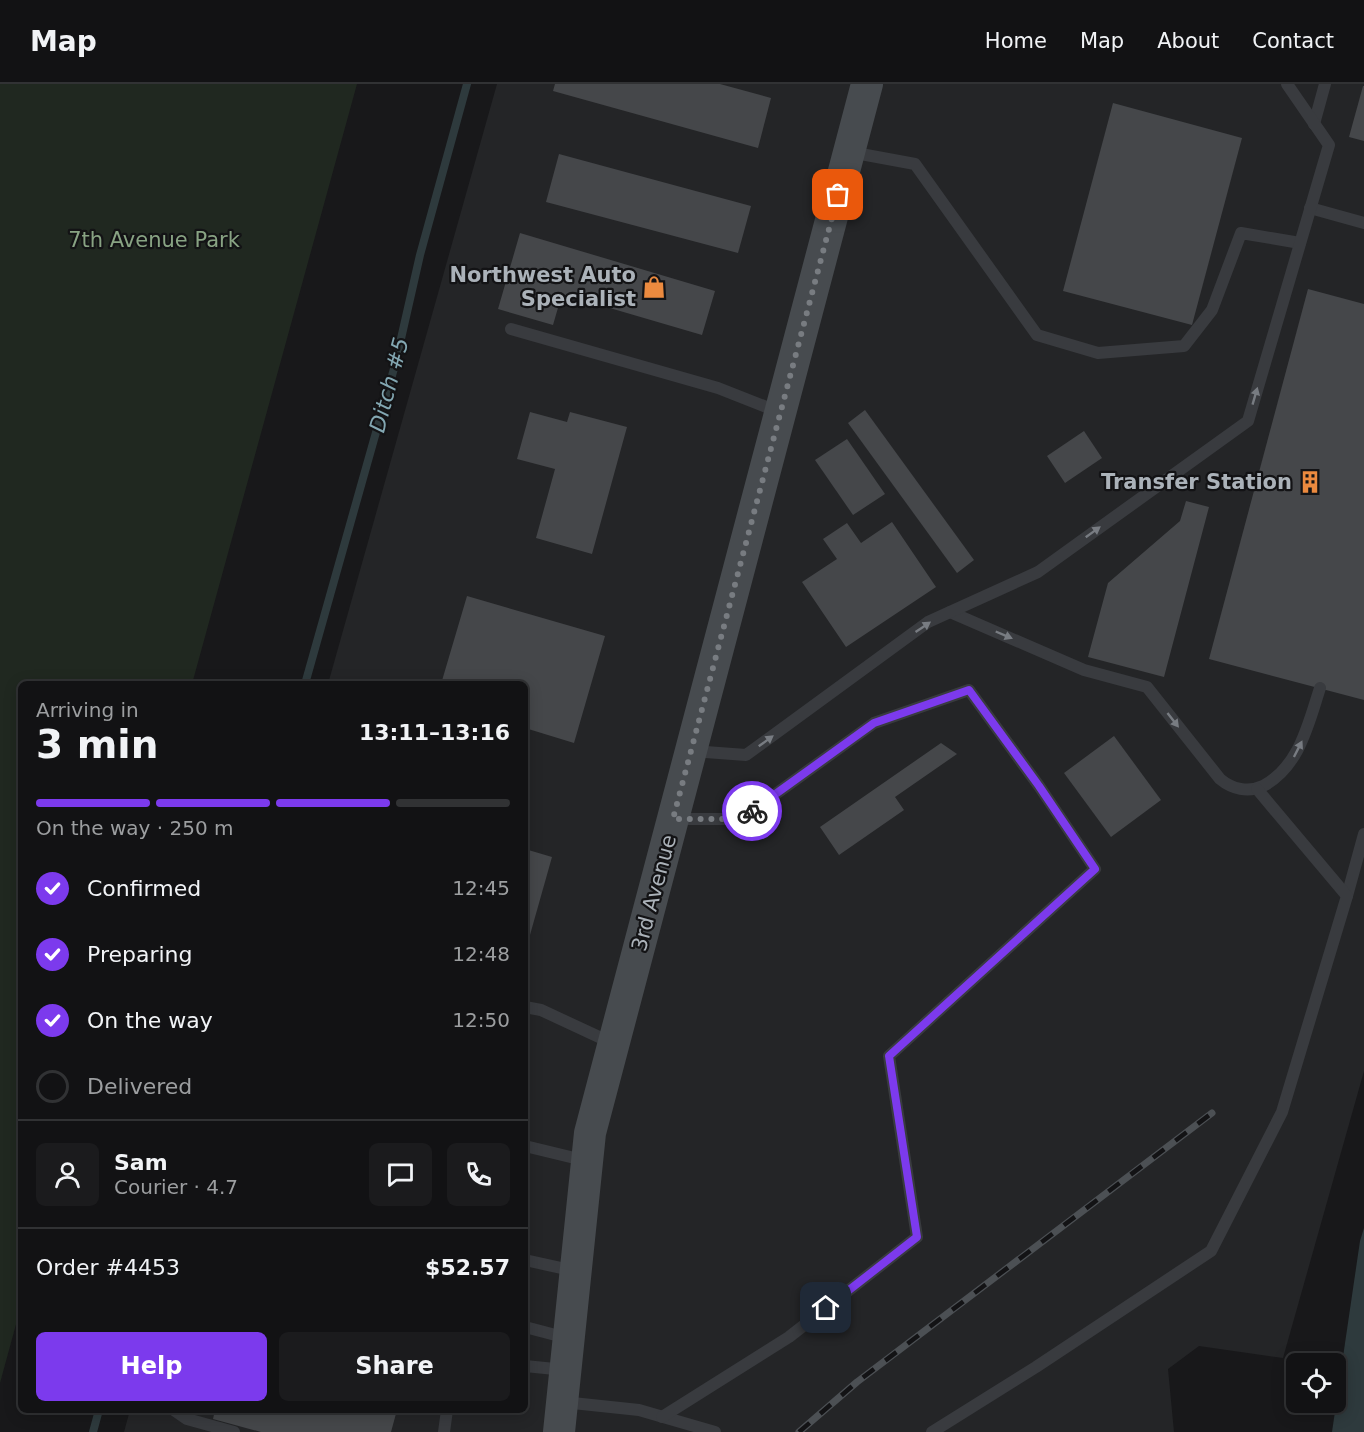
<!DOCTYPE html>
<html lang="en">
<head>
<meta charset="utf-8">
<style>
  :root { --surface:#121214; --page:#1b1b1d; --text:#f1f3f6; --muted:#9c9ea0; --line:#313234; --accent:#7c3aed }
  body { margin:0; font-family:"DejaVu Sans",sans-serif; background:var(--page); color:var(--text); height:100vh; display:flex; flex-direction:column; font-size:22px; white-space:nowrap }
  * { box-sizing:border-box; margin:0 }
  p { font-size:20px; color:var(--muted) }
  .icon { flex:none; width:33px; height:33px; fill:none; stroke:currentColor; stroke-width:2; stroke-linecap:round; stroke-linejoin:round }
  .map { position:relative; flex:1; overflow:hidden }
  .panel { position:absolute; left:18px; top:597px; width:510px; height:732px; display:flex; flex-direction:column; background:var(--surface); border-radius:9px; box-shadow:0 3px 15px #0003,0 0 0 2px var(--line) }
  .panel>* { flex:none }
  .fabs { position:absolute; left:1286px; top:1269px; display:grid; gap:12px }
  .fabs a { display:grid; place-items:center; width:60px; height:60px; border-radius:9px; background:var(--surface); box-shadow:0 3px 15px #0003,0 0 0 2px var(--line); font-size:30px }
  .pin { position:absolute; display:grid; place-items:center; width:51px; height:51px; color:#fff; margin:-26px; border-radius:12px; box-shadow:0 3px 9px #0006 }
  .courier { position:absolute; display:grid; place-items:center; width:60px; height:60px; margin:-30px; border:4px solid #7c3aed; border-radius:50%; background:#fff; color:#222; box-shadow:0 2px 8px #0007 }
  .overview em { font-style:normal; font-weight:600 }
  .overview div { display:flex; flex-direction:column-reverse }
  .overview { display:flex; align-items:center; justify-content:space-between; height:102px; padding:0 18px }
  h1 { font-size:39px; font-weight:600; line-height:45px }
  .bar { display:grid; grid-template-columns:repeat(4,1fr); gap:9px 6px; align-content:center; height:72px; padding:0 18px }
  .bar i { height:8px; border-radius:4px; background:var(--line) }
  .bar .selected { background:var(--accent) }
  .bar p { grid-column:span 4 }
  .line { display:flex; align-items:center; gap:15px; padding:0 18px; border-top:2px solid var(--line) }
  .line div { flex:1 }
  .round { display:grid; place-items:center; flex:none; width:63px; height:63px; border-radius:9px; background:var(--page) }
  ol { padding:0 18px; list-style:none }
  li { display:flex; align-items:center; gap:18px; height:66px }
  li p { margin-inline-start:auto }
  li .icon { padding:6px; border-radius:50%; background:var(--accent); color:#fff; stroke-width:4 }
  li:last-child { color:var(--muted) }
  li i { width:33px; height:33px; border:3px solid var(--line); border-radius:50% }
  .action { display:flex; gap:12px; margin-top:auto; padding:12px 18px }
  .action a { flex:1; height:69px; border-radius:9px; background:var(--accent); color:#fff; font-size:24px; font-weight:600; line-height:69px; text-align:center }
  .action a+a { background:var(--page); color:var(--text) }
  header { display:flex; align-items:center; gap:36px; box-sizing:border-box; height:84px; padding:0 30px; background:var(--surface); border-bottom:2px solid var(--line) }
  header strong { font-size:28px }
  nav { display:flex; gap:33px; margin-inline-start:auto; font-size:21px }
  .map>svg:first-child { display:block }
  .built { fill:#242527 }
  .green { fill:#202820 }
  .water { fill:#2e3a3d }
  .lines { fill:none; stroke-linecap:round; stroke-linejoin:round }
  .stream { stroke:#2e3a3d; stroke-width:8 }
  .building { fill:#45474a }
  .lane { stroke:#393b3f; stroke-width:12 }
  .secondary { stroke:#474b4f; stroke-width:32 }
  .rail-casing { stroke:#4c5054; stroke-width:7 }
  .rail { stroke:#131315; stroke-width:4.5; stroke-dasharray:14; stroke-linecap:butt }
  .oneway { fill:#787c82 }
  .done { stroke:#787c81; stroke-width:6; stroke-dasharray:0 10.8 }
  .route { stroke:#7c3aed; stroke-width:8 }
  .labels { text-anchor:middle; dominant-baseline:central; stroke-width:4.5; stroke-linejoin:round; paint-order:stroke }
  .park-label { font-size:21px; fill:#88a383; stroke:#131315 }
  .poi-label { font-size:21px; font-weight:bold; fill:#abb2b9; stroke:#131315; text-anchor:end }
  .street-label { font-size:21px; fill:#abb2b9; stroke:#131315 }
  .water-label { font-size:22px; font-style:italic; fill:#83a7b2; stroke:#131315 }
</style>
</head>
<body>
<header>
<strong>Map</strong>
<nav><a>Home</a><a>Map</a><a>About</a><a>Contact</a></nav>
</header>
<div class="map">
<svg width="1364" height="1348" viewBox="0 0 1364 1348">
  <rect width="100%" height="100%" fill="#18181a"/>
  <path class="built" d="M497,0H1364V987L1283,1274L1199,1262L1168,1285L1174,1348H124L130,1326H525V600H328Z"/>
  <path class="green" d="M0,0H357L192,600H21V1222L0,1299Z"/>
  <path class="water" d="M1364,1144V1348H1332L1360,1157Z"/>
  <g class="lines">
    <g class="stream">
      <path d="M305,600L395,281L420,171L467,0"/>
      <path d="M93,1348L99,1326"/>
    </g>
  </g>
  <g class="building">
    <path d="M555,0H720L771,14L758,64L553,7Z"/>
    <path d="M1363,2H1364V57L1349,53Z"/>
    <path d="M1113,19L1242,54L1192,241L1063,207Z"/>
    <path d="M559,70L751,122L738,169L546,118Z"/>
    <path d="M520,149L715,207L702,251L562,210L553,241L498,225Z"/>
    <path d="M1308,205L1364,220V616L1209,575Z"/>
    <path d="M865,326L974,476L957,489L848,339Z"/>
    <path d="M530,328L567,338L570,328L627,343L592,470L536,454L555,385L517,375Z"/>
    <path d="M1084,347L1102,374L1065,399L1047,372Z"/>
    <path d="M847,355L885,410L853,431L815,376Z"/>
    <path d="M1186,417L1209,423L1164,593L1088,573L1108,499L1180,437Z"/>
    <path d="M892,438L936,503L846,563L802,498L837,475L823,455L847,439L861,459Z"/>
    <path d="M467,512L605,552L574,659L525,644V600H441Z"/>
    <path d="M1114,652L1161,716L1111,753L1064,689Z"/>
    <path d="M941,659L957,670L895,713L904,726L839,771L820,743Z"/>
    <path d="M525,765L552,773L528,858L525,857Z"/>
    <path d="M215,1326H397L391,1348H261L213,1335Z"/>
  </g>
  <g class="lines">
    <g class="lane">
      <path d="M1314,40L1325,0"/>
      <path d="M850,68L915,80L1037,251L1098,269L1184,262L1212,226L1241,149L1300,159"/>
      <path d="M1310,124L1364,139"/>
      <path d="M511,245L718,304L779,328"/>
      <path d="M950,528L1084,586L1147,603L1220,695C1232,705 1248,709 1263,702C1299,683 1308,641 1320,604"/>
      <path d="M692,667L746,671L928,538L1038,488L1248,337L1329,61L1287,0"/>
      <path d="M1347,812L1364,750"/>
      <path d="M525,923L541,926L612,959"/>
      <path d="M525,1062L587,1077"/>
      <path d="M525,1176L575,1187"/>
      <path d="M525,1243L567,1254"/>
      <path d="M525,1282L565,1286"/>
      <path d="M563,1318L639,1326L715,1348"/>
      <path d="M174,1326L187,1335L234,1348"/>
      <path d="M662,1333L789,1253L917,1153L889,972L1095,785L1039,702L969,606L874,639L741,735H674"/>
      <path d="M444,1348L447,1326"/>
      <path d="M932,1348L1036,1283L1211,1167L1282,1028L1347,812L1257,705"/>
    </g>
    <path class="secondary" d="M559,1348L590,1049L867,0"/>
    <g class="rail-casing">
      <path id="rail" d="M799,1348L857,1298L1212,1029"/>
    </g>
    <use href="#rail" class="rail"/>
  </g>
  <defs><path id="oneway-solid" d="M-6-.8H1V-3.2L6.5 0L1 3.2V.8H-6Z" transform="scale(1.5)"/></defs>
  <g class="oneway">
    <use href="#oneway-solid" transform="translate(1255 312) rotate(-74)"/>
    <use href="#oneway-solid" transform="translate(1093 448) rotate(-36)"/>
    <use href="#oneway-solid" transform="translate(923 543) rotate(-34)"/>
    <use href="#oneway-solid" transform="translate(1004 551) rotate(23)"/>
    <use href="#oneway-solid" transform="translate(1173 636) rotate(52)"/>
    <use href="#oneway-solid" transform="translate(766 657) rotate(-36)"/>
    <use href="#oneway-solid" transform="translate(1298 665) rotate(-63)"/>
  </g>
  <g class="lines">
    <path class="done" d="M752,727L741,735H673L838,111"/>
    <path class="route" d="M752,727L874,639L969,606L1039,702L1095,785L889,972L917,1153L826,1224"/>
  </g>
  <defs>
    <g id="shop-bare" transform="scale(1.8)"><path d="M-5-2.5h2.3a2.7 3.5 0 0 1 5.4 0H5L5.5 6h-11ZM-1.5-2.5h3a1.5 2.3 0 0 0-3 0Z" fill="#eb8a3f" stroke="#131315" stroke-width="2.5" paint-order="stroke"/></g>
    <g id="building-bare" transform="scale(1.8)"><path d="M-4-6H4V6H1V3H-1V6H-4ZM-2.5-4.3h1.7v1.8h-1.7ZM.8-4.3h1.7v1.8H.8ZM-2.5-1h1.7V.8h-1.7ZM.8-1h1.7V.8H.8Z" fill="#eb8a3f" stroke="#131315" stroke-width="2.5" paint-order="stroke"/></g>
  </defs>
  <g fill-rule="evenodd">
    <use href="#shop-bare" x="654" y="203"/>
    <use href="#building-bare" x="1310" y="398"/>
  </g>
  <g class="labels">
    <g class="park-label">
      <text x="154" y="156">7th Avenue Park</text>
    </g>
    <g class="poi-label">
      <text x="636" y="191">Northwest Auto<tspan x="636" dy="24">Specialist</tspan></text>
      <text x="1292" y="398">Transfer Station</text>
    </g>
    <g class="street-label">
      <text transform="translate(654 809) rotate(-75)">3rd Avenue</text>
    </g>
    <g class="water-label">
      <text transform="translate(389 301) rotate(-75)">Ditch #5</text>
    </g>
  </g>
</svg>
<div class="fabs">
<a><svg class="icon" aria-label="locate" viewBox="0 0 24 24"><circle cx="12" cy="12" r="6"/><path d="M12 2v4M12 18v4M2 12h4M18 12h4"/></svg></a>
</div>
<div class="pin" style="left:838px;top:111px;background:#ea580c"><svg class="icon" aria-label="bag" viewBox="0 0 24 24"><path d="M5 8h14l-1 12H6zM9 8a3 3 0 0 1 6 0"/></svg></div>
<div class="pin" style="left:826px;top:1224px;background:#1f2937"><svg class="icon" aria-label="home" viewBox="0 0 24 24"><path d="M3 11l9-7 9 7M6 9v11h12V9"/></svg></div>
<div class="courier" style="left:752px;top:727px"><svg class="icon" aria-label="bike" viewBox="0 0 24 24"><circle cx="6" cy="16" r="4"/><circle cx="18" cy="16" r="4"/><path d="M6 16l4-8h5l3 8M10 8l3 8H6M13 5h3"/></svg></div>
<section class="panel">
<div class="overview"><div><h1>3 min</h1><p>Arriving in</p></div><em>13:11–13:16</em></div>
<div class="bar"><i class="selected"></i><i class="selected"></i><i class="selected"></i><i></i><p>On the way · 250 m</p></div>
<ol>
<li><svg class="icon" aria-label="check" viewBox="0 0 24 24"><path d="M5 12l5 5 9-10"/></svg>Confirmed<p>12:45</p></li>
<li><svg class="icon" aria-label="check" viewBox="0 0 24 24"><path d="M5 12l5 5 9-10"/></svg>Preparing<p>12:48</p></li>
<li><svg class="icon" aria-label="check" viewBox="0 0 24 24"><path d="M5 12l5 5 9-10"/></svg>On the way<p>12:50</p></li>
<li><i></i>Delivered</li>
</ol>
<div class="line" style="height:108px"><a class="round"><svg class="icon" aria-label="person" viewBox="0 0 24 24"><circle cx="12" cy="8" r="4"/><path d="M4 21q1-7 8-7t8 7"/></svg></a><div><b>Sam</b><p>Courier · 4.7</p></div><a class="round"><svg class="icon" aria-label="chat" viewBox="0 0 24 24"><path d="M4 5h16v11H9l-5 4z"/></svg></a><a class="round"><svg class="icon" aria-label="phone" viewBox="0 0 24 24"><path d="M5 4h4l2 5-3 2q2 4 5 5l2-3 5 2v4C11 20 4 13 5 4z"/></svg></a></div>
<div class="line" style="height:78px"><div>Order #4453</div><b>$52.57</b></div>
<div class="action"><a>Help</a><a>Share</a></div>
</section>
</div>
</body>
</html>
